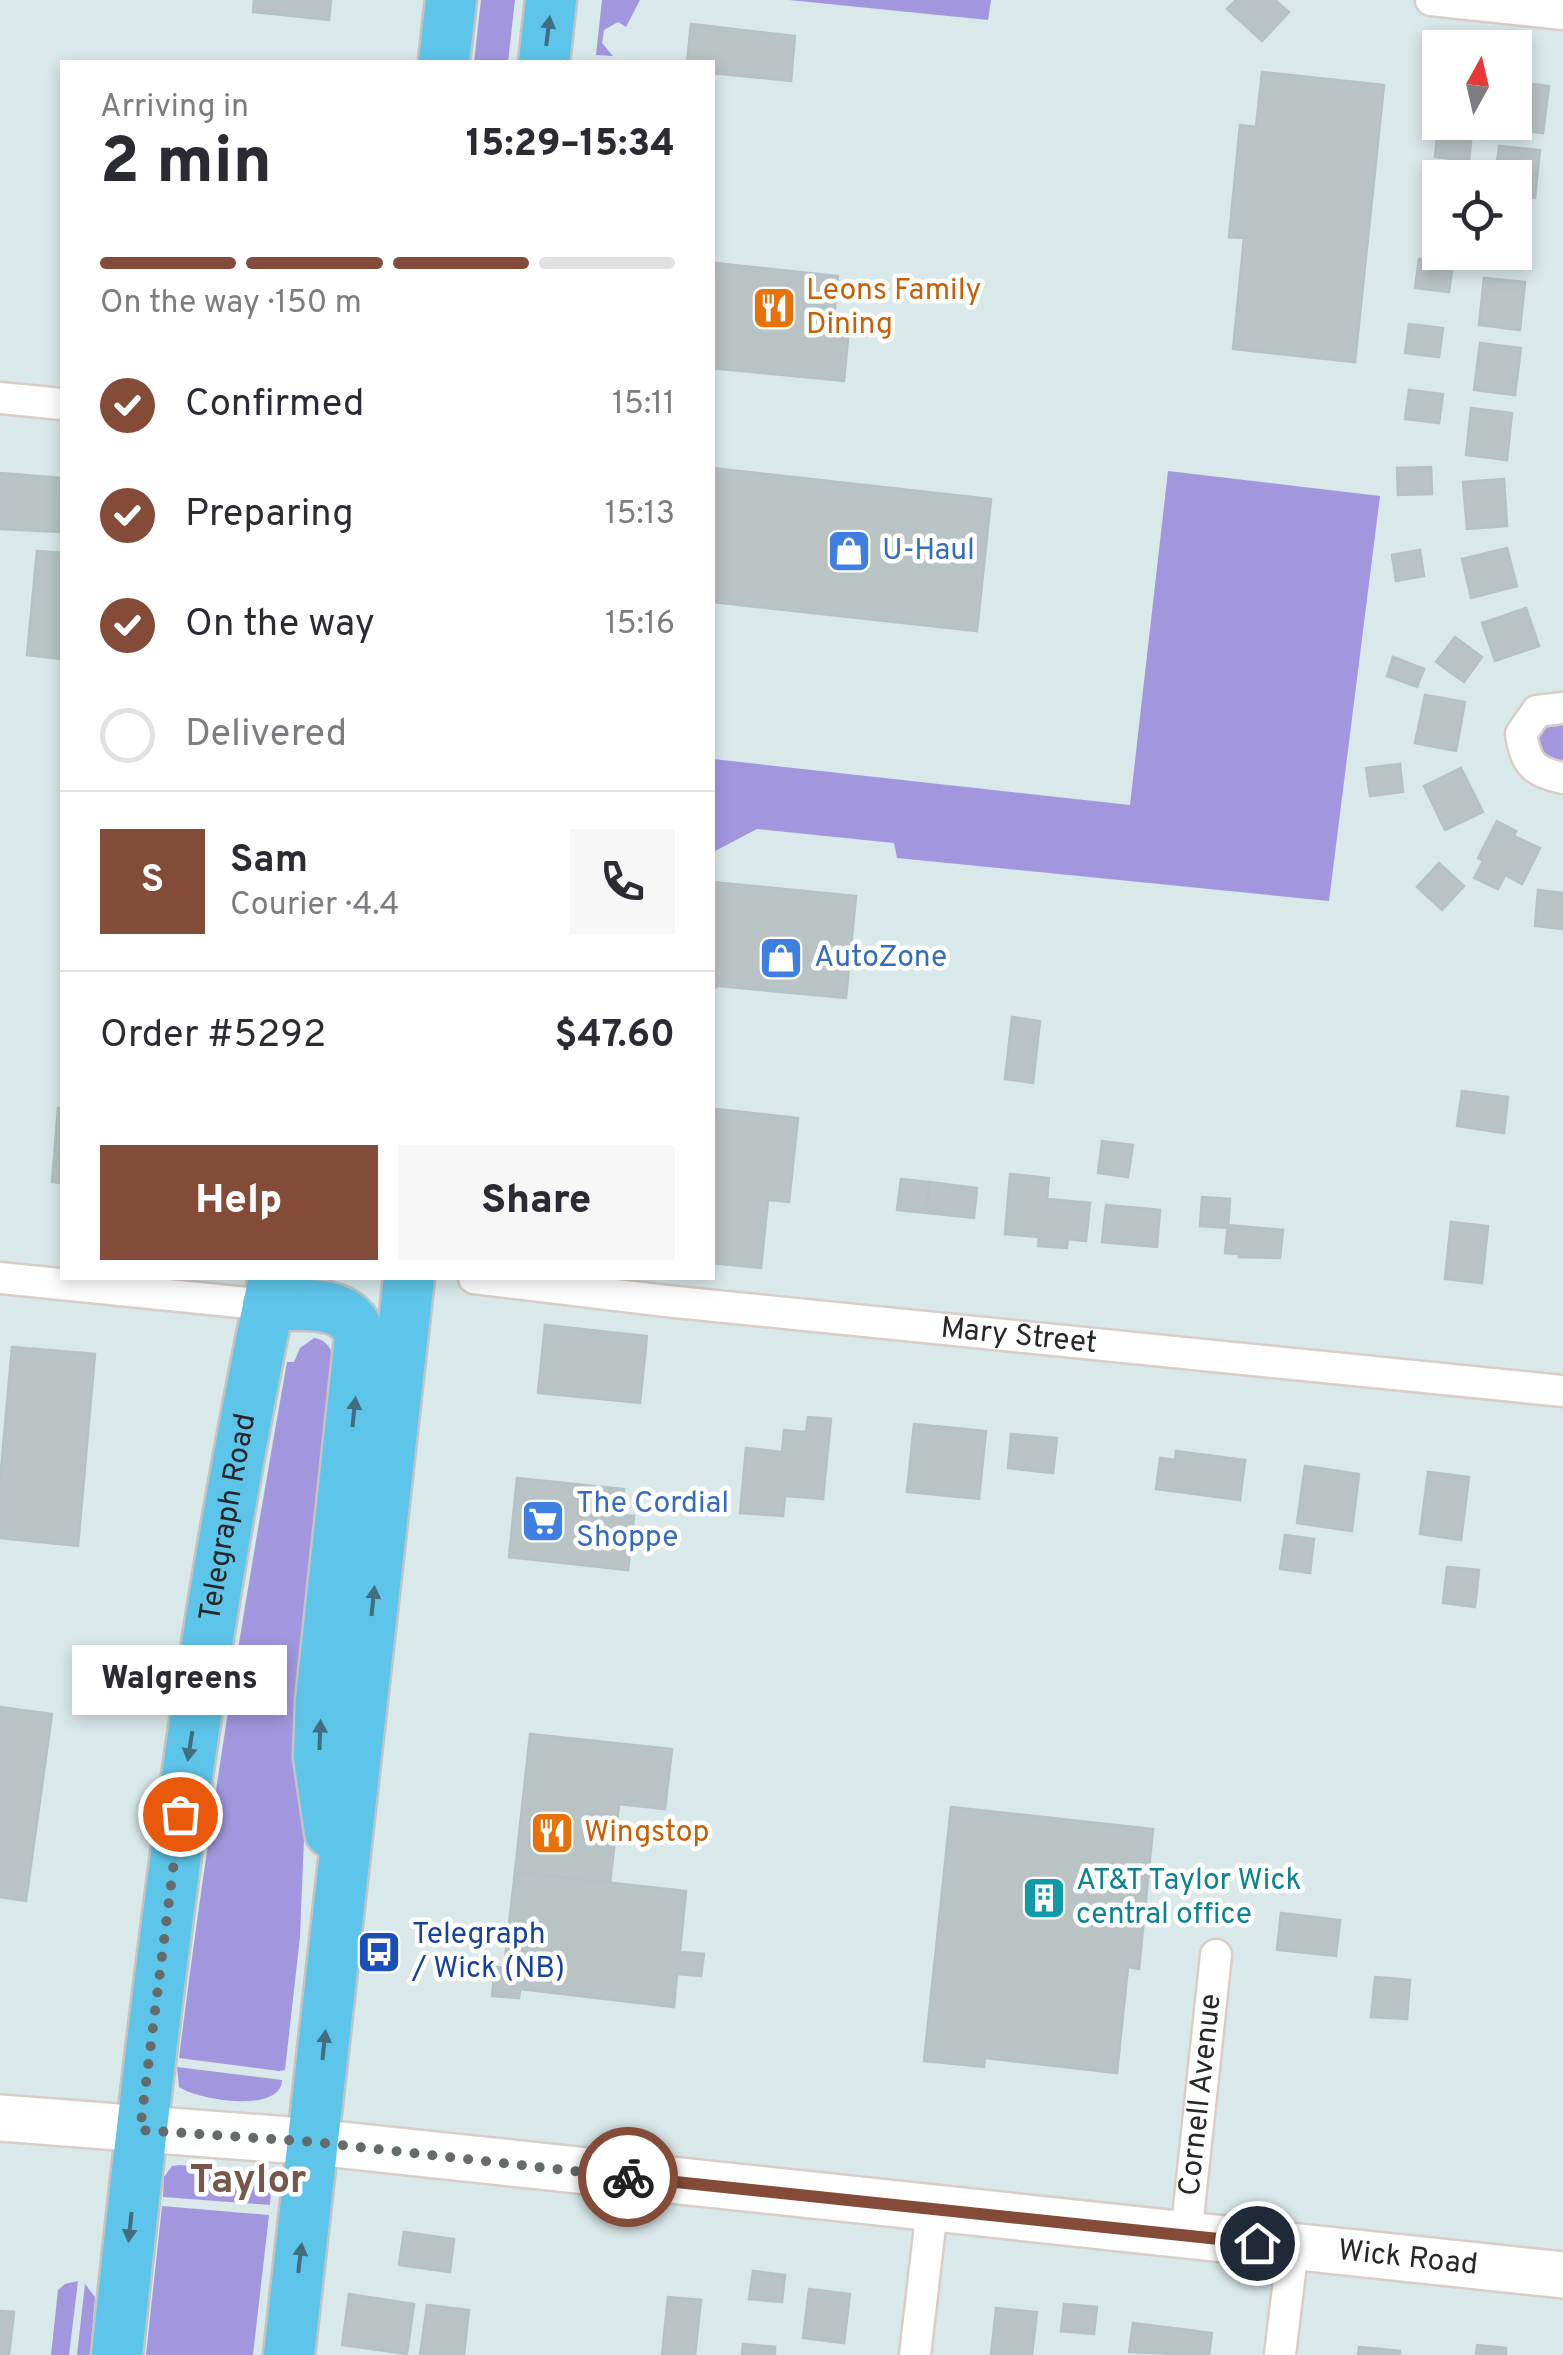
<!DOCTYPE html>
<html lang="en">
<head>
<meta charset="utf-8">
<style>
  :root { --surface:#fff; --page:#f7f7f7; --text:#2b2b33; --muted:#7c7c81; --line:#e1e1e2; --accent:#844c38 }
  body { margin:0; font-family:Overpass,sans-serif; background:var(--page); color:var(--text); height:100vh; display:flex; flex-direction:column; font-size:38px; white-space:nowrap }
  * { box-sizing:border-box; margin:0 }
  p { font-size:32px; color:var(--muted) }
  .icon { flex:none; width:55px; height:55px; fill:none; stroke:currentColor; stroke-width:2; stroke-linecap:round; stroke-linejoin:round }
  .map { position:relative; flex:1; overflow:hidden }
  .side { position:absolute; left:60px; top:60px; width:655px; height:1220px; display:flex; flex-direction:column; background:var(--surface); border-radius:0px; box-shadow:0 5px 15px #0003 }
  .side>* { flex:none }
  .needle { width:65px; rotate:8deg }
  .tools { position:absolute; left:1422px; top:30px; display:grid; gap:20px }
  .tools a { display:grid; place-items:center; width:110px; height:110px; border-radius:0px; background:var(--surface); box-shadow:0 5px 15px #0003; font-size:50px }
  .pin { position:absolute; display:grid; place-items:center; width:85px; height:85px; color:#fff; margin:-42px; border:5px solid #fff; border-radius:50%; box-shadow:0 2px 10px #0007 }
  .courier { position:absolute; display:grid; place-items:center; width:100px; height:100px; margin:-50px; border:8px solid #844c38; border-radius:50%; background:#fff; color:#222; box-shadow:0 2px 12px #0007 }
  .bubble { position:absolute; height:70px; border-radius:0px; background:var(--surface); box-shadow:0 5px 15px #0003; font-size:32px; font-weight:800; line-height:70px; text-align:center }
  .summary em { font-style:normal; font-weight:800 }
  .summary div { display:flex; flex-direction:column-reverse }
  .summary { display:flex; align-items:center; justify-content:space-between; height:170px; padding:0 40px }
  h1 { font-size:65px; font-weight:800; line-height:75px }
  .bar { display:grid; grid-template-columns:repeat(4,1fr); gap:15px 10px; align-content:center; height:120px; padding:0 40px }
  .bar i { height:12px; border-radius:8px; background:var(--line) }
  .bar .on { background:var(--accent) }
  .bar p { grid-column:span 4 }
  .line { display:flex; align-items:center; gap:25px; padding:0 40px; border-top:2px solid var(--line) }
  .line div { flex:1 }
  .round { display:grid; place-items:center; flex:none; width:105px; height:105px; border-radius:0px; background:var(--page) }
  ol { padding:0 40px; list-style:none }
  li { display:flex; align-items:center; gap:30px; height:110px }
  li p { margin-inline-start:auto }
  li .icon { padding:10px; border-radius:50%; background:var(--accent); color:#fff; stroke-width:4 }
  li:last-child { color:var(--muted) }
  li i { width:55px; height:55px; border:5px solid var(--line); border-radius:50% }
  .action { display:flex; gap:20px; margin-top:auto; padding:20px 40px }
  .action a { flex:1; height:115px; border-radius:0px; background:var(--accent); color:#fff; font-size:40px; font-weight:800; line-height:115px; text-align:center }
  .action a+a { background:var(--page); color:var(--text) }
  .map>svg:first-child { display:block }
  .green { fill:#a297de }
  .building { fill:#b9c3c4; stroke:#b3c2c4; stroke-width:2.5 }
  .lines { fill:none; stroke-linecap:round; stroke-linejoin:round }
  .street-casing { stroke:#d9cdc7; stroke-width:35 }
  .secondary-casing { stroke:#d9cdc7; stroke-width:50 }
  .primary-casing { stroke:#c3c3c3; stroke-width:55 }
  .street { stroke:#fff; stroke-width:30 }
  .secondary { stroke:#fff; stroke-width:45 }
  .primary { stroke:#5ec5ea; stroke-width:50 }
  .oneway { fill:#406e7f }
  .done { stroke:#656b6b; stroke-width:10; stroke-dasharray:0 18 }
  .route { stroke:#844c38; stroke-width:12 }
  .labels { text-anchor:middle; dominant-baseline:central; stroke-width:9; stroke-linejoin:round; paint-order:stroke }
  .food-label { font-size:30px; fill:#c56008; stroke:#fff; text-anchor:start }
  .shop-label { font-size:30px; fill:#366cbe; stroke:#fff; text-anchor:start }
  .street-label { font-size:30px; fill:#272727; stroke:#fff }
  .culture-label { font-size:30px; fill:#0d838f; stroke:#fff; text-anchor:start }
  .transit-label { font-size:30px; fill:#164399; stroke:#fff; text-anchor:start }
  .district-label { font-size:40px; font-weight:bold; fill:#75584a; stroke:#fff }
</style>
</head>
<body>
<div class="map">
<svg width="1563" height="2355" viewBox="0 0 1563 2355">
  <rect width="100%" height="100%" fill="#d9e8e9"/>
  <g class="green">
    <path d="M481,0H515L508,62H474Z"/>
    <path d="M602,0H640L626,27L618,22L604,30L602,43L613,56L596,55Z"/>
    <path d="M789,0H991L988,20Z"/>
    <path d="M1168,471L1380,496L1329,901L897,858L894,843L757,829L713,852V759L1130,805Z"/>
    <path d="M1563,717V768L1539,760L1534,735L1540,724Z"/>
    <path d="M314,1338C326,1339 330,1348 335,1358L309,1717L300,1937L285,2070L279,2071L179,2058C208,1825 246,1593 287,1362H294L300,1348Z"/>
    <path d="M177,2067L282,2080C281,2114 198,2100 179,2087Z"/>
    <path d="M180,2165L265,2174L271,2186L270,2205L163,2197L164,2177L172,2166Z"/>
    <path d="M162,2206L269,2215L253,2355H146Z"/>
    <path d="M78,2281L69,2355H51L58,2290L65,2284Z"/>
    <path d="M85,2284L95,2297L90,2355H77Z"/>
  </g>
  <g class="building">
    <path d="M254,0H331L329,20L253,12Z"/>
    <path d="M1236,0H1275L1289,12L1262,41L1227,9Z"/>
    <path d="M691,24L795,36L791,81L712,73V62H687Z"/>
    <path d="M1262,72L1384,85L1355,362L1233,349L1244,238L1229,237L1240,125L1256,127Z"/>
    <path d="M1515,82L1549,86L1543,133L1502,128L1503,122H1515Z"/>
    <path d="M1438,128L1472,132L1469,161L1435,157Z"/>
    <path d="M1499,146L1540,150L1535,198L1515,195V178H1495Z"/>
    <path d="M1515,214L1528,216L1522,263L1482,258V252H1515Z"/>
    <path d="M1419,259L1453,263L1449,292L1415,288Z"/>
    <path d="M715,263L838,276L833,328L849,329L844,381L712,368Z"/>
    <path d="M1484,278L1525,282L1520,330L1479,325Z"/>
    <path d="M1409,324L1443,328L1439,357L1405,353Z"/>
    <path d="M1480,343L1521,348L1515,395L1474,390Z"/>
    <path d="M1409,390L1443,394L1439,423L1405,419Z"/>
    <path d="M1471,408L1512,413L1507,460L1466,455Z"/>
    <path d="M1431,467L1432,494L1398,495L1397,468Z"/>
    <path d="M712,468L991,499L977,631L712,602Z"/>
    <path d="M0,473L62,478L59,532L0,529Z"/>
    <path d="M1504,479L1507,526L1467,529L1463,482Z"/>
    <path d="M1507,548L1517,586L1471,598L1462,559Z"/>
    <path d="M1420,550L1424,576L1396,581L1392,555Z"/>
    <path d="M37,551L62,553V659L27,655Z"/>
    <path d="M1526,608L1539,646L1495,661L1482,623Z"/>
    <path d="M1455,637L1482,657L1464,682L1436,662Z"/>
    <path d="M1393,657L1424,669L1417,687L1387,676Z"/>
    <path d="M1425,695L1465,702L1456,751L1415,743Z"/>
    <path d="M1400,764L1403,792L1370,796L1366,768Z"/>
    <path d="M1461,768L1483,812L1445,830L1424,786Z"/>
    <path d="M1497,821L1516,831L1514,836L1540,848L1522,884L1505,875L1498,889L1474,878L1483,861L1478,858Z"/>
    <path d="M1439,863L1464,886L1442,910L1417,887Z"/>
    <path d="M712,882L856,896L846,998L718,986L712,990Z"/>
    <path d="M1538,890L1563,893V929L1535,926Z"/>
    <path d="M1012,1017L1040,1021L1033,1083L1005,1079Z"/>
    <path d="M1462,1091L1508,1097L1504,1133L1457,1126Z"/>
    <path d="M58,1108H62V1183L52,1182Z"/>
    <path d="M716,1109L798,1118L789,1202L768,1200L761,1268L712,1263V1140Z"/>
    <path d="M1102,1141L1133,1145L1128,1177L1098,1173Z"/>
    <path d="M1010,1174L1049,1178L1047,1199L1090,1203L1086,1241L1068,1239L1067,1248L1038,1246L1039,1237L1005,1234Z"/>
    <path d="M901,1179L929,1182L926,1213L897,1210Z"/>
    <path d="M929,1182L977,1188L974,1218L926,1213Z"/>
    <path d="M1202,1197L1230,1199L1228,1228L1200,1226Z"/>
    <path d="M1106,1205L1160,1210L1157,1247L1102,1242Z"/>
    <path d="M1451,1222L1488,1226L1482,1283L1445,1279Z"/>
    <path d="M1228,1225L1283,1230L1280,1258L1239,1257L1240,1254L1225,1253Z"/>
    <path d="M545,1325L647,1336L640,1403L538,1393Z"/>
    <path d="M12,1347L95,1354L78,1546L0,1538V1481Z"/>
    <path d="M808,1417L831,1419L823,1499L785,1496L783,1516L740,1513L746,1448L782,1452L784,1430L806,1432Z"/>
    <path d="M914,1424L986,1431L979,1499L907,1492Z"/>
    <path d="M1011,1434L1057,1438L1053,1473L1008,1468Z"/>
    <path d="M1176,1451L1245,1460L1240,1500L1156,1489L1160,1458L1175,1460Z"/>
    <path d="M1305,1466L1359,1474L1352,1531L1297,1523Z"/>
    <path d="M1428,1472L1469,1477L1461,1540L1420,1534Z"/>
    <path d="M517,1478L624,1489L621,1515L634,1516L628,1570L509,1557Z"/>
    <path d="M1285,1535L1314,1539L1310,1573L1280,1569Z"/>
    <path d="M1447,1567L1479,1570L1475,1607L1443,1603Z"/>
    <path d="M0,1707L52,1714L26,1901L0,1897Z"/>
    <path d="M530,1734L672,1749L665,1809L619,1804L610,1883L515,1872Z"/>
    <path d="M951,1807L1153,1829L1139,1969L1128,1967L1117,2073L985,2058L984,2067L924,2061Z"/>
    <path d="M515,1872L686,1891L680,1952L704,1954L701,1976L677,1974L674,2007L520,1989L519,1998L492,1996L495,1967L504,1968Z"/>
    <path d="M1281,1913L1340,1920L1336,1956L1277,1950Z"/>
    <path d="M1375,1977L1410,1980L1407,2019L1371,2017Z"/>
    <path d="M404,2232L454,2239L450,2272L399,2265Z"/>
    <path d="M753,2271L785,2275L782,2302L749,2299Z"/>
    <path d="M809,2289L850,2294L844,2343L803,2338Z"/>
    <path d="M349,2294L414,2304L407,2354L342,2345Z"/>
    <path d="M668,2297L701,2300L695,2355H662Z"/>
    <path d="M1064,2304L1097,2307L1094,2334L1061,2331Z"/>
    <path d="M427,2305L469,2310L464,2355H420Z"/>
    <path d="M996,2308L1037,2312L1032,2355H991Z"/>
    <path d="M0,2311L14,2312L9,2355H0Z"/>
    <path d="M1133,2323L1212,2333L1209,2355L1129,2352Z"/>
    <path d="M743,2344L775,2347V2355H742Z"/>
    <path d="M1477,2345L1506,2348V2355H1476Z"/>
    <path d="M1359,2347L1400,2351V2355H1358Z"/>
  </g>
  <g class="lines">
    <g class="street-casing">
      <g id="street">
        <path d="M1431,0L1563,14"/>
        <path d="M0,398L62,404"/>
        <path d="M1563,708L1537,711L1521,734C1526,764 1533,772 1563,778"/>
        <path d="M0,1278L268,1305"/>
        <path id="s1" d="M474,1278L666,1301L1563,1391"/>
        <path id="s2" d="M1186,2236L1216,1955"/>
        <path d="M915,2355L932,2209"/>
        <path d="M1280,2355L1293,2247"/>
      </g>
    </g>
    <g class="secondary-casing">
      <g id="secondary">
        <path id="s3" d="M0,2118L314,2142L1563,2275"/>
      </g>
    </g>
    <g class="primary-casing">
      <g id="primary">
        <path d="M444,62L451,0"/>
        <path d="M544,62L551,0"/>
        <path d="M268,1305C301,1306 352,1297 360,1338L321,1701L319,1757L330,1832"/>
        <path id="s4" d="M117,2355C155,1994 199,1633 274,1278"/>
        <path d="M289,2355L409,1278"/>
      </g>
    </g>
    <use href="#street" class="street"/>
    <use href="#secondary" class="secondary"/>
    <use href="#primary" class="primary"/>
  </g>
  <defs><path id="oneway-solid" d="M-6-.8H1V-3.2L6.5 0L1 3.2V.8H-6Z" transform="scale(2.5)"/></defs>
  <g class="oneway">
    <use href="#oneway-solid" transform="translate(548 31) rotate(-83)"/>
    <use href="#oneway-solid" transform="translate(354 1412) rotate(-84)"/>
    <use href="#oneway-solid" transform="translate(373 1601) rotate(-84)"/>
    <use href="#oneway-solid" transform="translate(320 1735) rotate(-88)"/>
    <use href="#oneway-solid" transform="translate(190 1746) rotate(99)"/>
    <use href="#oneway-solid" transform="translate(324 2045) rotate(-84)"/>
    <use href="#oneway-solid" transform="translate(130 2227) rotate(96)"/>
    <use href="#oneway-solid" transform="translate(300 2258) rotate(-83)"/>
  </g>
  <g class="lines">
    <path class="done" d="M180,1814L140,2130L314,2142L628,2177"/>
    <path class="route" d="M628,2177L1257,2243"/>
  </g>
  <defs>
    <g id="restaurant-square" transform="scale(2.25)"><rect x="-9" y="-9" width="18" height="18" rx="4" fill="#e8710a" stroke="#fff"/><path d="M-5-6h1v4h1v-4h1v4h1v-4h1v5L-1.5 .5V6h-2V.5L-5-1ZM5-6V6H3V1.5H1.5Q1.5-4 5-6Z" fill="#fff"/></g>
    <g id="shop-square" transform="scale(2.25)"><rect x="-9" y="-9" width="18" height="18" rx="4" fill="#3f7fe0" stroke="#fff"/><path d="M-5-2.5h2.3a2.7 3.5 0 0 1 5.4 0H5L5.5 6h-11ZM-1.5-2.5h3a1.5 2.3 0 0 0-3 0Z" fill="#fff"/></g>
    <g id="supermarket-square" transform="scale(2.25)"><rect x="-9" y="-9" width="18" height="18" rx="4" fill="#3f7fe0" stroke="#fff"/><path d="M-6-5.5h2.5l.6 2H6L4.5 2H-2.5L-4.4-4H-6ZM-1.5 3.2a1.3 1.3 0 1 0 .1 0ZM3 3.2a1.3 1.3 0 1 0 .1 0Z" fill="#fff"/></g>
    <g id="building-square" transform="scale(2.25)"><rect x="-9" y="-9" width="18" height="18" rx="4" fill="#0f9aa8" stroke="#fff"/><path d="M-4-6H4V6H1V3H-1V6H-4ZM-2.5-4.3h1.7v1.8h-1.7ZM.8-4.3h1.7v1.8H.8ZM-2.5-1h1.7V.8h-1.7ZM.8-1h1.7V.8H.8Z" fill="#fff"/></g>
    <g id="bus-square" transform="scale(2.25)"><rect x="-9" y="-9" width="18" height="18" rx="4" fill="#1a4fb4" stroke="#fff"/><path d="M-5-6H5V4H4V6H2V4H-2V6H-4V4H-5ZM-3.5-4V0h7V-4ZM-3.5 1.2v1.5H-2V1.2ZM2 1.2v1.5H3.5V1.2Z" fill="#fff"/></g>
  </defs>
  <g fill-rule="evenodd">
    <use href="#restaurant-square" x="774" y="308"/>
    <use href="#shop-square" x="849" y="551"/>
    <use href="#shop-square" x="781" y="958"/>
    <use href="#supermarket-square" x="543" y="1521"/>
    <use href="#restaurant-square" x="552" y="1833"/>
    <use href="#building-square" x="1044" y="1898"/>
    <use href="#bus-square" x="379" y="1952"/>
  </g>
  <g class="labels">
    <g class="food-label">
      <text x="806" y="291">Leons Family<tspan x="806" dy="34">Dining</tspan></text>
      <text x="584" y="1833">Wingstop</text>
    </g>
    <g class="shop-label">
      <text x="882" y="551">U-Haul</text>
      <text x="814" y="958">AutoZone</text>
      <text x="576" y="1504">The Cordial<tspan x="576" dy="34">Shoppe</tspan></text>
    </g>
    <g class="street-label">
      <text stroke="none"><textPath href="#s1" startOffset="548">Mary Street</textPath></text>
      <text stroke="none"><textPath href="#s4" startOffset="845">Telegraph Road</textPath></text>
      <text stroke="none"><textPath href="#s2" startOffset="142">Cornell Avenue</textPath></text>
      <text stroke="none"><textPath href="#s3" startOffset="1415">Wick Road</textPath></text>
    </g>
    <g class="culture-label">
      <text x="1076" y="1881">AT&amp;T Taylor Wick<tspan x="1076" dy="34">central office</tspan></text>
    </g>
    <g class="transit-label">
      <text x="412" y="1935">Telegraph<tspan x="412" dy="34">/ Wick (NB)</tspan></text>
    </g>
    <g class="district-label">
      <text x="248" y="2182">Taylor</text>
    </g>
  </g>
</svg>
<div class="tools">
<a><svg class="needle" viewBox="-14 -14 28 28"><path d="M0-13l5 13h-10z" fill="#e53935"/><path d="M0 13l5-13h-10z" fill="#7c7c81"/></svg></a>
<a><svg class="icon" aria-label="locate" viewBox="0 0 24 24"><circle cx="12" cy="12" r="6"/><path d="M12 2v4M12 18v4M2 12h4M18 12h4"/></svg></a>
</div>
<div class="pin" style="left:180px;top:1814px;background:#ea580c"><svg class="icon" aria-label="bag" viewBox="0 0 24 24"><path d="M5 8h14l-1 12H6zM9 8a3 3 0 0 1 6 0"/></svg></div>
<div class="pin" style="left:1257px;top:2243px;background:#1f2937"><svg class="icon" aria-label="home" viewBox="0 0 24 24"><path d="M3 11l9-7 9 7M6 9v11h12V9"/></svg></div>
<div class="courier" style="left:628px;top:2177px"><svg class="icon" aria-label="bike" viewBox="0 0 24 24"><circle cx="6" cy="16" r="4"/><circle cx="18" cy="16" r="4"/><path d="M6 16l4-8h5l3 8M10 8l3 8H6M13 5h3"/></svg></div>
<div class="bubble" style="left:72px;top:1645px;width:215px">Walgreens</div>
<section class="side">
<div class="summary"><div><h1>2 min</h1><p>Arriving in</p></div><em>15:29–15:34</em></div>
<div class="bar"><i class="on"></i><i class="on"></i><i class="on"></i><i></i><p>On the way · 150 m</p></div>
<ol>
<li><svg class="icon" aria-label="check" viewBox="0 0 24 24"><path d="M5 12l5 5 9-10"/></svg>Confirmed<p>15:11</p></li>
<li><svg class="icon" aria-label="check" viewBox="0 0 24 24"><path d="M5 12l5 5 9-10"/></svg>Preparing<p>15:13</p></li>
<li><svg class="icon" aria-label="check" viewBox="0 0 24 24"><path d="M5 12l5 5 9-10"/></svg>On the way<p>15:16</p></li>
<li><i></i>Delivered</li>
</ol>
<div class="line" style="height:180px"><b class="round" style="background:var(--accent);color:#fff">S</b><div><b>Sam</b><p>Courier · 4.4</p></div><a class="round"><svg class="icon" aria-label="phone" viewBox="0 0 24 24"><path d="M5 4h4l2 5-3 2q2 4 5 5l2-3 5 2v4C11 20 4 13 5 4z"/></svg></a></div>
<div class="line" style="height:130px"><div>Order #5292</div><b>$47.60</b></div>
<div class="action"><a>Help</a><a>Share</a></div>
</section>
</div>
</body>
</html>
